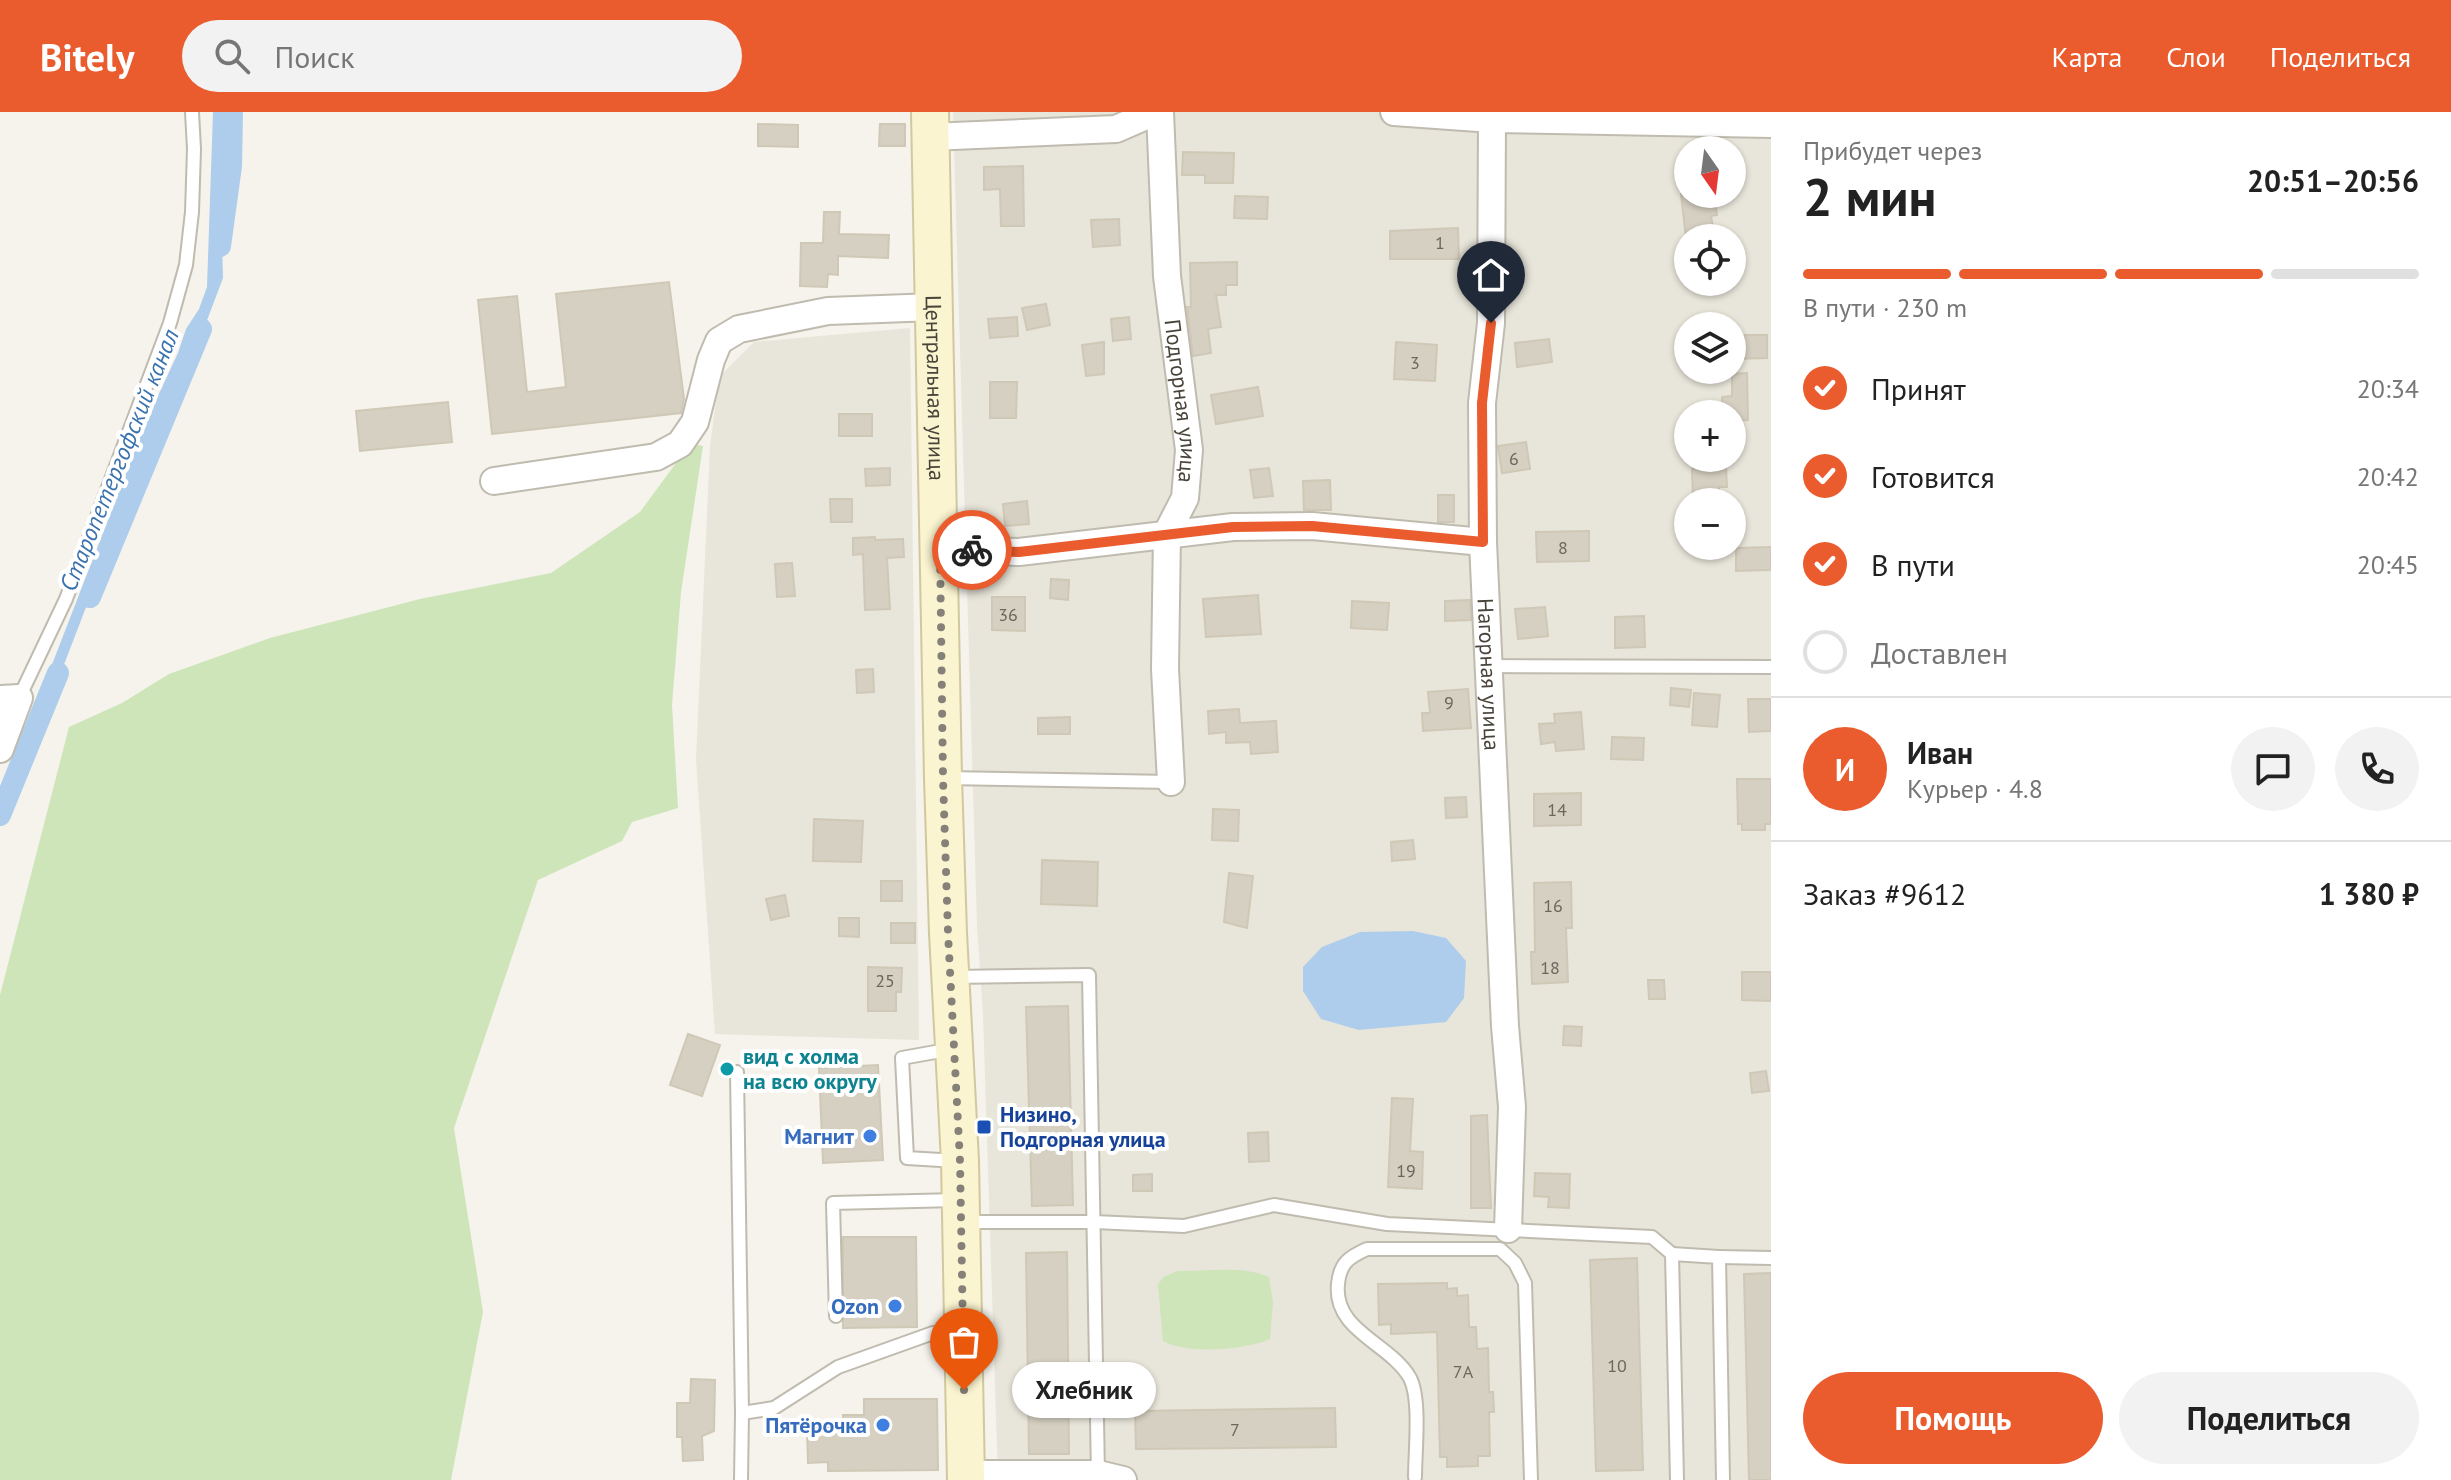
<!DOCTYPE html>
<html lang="ru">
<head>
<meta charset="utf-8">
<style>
  :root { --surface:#fff; --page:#f2f2f2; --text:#222; --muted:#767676; --line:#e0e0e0; --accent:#ea5b2d }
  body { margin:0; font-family:"PT Sans",sans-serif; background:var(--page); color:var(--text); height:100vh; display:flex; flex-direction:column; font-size:30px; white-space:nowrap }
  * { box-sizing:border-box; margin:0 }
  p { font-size:26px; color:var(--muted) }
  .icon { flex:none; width:44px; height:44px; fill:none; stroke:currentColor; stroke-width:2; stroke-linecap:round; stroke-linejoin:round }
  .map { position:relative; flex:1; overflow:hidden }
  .sheet { display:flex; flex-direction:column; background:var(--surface); width:680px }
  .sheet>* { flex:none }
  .needle { width:52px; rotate:166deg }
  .buttons { position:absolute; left:1674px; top:24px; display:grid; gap:16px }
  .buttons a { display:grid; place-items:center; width:72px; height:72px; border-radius:50%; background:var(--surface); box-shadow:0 2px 6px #0004; font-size:40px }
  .pin { position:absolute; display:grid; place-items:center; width:68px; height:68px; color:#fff; margin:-82px -34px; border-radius:50% 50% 50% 0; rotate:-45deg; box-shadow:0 0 8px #0007 }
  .pin .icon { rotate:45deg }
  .courier { position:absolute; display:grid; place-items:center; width:80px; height:80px; margin:-40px; border:6px solid #ea5b2d; border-radius:50%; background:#fff; color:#222; box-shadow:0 2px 10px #0007 }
  .bubble { position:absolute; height:56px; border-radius:28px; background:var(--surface); box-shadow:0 2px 6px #0004; font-size:26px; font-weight:700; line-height:56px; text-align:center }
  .overview em { font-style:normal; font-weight:700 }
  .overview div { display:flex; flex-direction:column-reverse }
  .overview { display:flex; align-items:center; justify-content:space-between; height:136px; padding:0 32px }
  h1 { font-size:52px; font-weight:700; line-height:60px }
  .bar { display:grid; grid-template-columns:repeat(4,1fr); gap:12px 8px; align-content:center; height:96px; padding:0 32px }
  .bar i { height:10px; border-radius:6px; background:var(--line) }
  .bar .selected { background:var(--accent) }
  .bar p { grid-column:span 4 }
  .line { display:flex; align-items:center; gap:20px; padding:0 32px; border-top:2px solid var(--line) }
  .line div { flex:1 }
  .round { display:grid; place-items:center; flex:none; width:84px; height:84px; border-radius:42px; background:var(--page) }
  ol { padding:0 32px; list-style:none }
  li { display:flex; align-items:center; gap:24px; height:88px }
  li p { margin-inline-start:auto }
  li .icon { padding:8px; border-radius:50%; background:var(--accent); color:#fff; stroke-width:4 }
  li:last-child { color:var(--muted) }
  li i { width:44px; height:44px; border:4px solid var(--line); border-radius:50% }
  .action { display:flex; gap:16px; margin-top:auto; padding:16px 32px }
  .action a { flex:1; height:92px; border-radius:48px; background:var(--accent); color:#fff; font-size:32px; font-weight:700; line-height:92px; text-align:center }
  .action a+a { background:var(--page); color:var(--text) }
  header { display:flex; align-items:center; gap:48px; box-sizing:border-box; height:112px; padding:0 40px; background:var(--accent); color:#fff }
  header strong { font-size:38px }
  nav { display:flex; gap:44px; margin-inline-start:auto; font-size:28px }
  .search { width:560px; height:72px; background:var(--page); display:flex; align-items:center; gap:20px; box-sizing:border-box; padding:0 28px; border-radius:44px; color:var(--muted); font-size:30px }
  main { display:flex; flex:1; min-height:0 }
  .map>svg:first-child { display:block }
  .residential { fill:#e8e5da; fill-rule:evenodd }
  .green { fill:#cde5b8 }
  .water { fill:#aecdec }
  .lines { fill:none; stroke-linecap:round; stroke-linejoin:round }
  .canal { stroke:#aecdec; stroke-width:22 }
  .building { fill:#d6d0c2; stroke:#d0c8b6; stroke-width:2 }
  .lane-casing { stroke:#c0bbaf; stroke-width:16 }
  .street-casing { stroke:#c0bbaf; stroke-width:30 }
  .secondary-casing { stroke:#d1c89f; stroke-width:40 }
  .lane { stroke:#fff; stroke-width:12 }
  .street { stroke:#fff; stroke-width:26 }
  .secondary { stroke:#fbf4d0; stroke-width:36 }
  .done { stroke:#858178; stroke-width:8; stroke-dasharray:0 14.4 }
  .route { stroke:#ea5b2d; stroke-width:10 }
  .culture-dot { fill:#0f9aa8; stroke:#fff; stroke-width:3 }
  .transit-dot { fill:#1a4fb4; stroke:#fff; stroke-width:3 }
  .shop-dot { fill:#3f7fe0; stroke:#fff; stroke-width:3 }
  .labels { text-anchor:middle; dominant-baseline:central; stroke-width:8; stroke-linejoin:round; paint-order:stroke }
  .number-label { font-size:18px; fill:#6c675c }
  .street-label { font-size:22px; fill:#49443a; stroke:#fff }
  .culture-label { font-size:22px; font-weight:bold; fill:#0d838f; stroke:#fff; text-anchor:start }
  .transit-label { font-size:22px; font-weight:bold; fill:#164399; stroke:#fff; text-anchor:start }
  .shop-label { font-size:22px; font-weight:bold; fill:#366cbe; stroke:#fff; text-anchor:end }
  .water-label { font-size:24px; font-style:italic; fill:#3a72ae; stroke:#fff }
</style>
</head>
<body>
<header>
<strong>Bitely</strong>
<div class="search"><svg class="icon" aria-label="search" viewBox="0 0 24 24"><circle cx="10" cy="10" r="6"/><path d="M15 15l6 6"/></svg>Поиск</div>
<nav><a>Карта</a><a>Слои</a><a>Поделиться</a></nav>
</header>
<main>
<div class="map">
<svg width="1771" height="1368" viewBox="0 0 1771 1368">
  <rect width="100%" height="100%" fill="#f5f3ec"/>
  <g class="residential">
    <path d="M953,0H1771V1368H998L983,902L977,813ZM1688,38H1732V82H1688ZM1688,126H1732V170H1688ZM1688,214H1732V258H1688ZM1688,302H1732V346H1688ZM1688,390H1732V434H1688Z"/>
    <path d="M910,216L919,928L715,922L696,647L710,335L719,265L754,230Z"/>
  </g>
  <g class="green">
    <path d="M690,332L703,334L681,480L672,593L678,696L632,710L622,729L538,768L454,1016L483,1200L451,1368H0V883L69,615L122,591L169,562L270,526L420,487L551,461L640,400Z"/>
    <path d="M1178,1159C1206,1160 1243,1153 1269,1165L1273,1190L1270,1227C1245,1238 1188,1243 1163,1229L1158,1173L1163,1165Z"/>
  </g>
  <g class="water">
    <path d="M213,0H228L229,9L221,96L223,166L206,211L148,334L50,589L39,586L148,305L178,241L186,217L199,197L207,175Z"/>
    <path d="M1413,819L1446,826L1466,849L1464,886L1446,910L1359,918L1321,907L1303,879V855L1322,835L1360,820Z"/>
  </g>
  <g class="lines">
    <g class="canal">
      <path d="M220,134L231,54L232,0"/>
      <path d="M90,485L201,217"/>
      <path d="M0,703L58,561"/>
    </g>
  </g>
  <g class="building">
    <path d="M758,12L798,13V35L758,34Z"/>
    <path d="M880,12H905V34H879Z"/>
    <path d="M1183,40L1234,41L1233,71H1205V63H1182Z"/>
    <path d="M1023,54L1024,114H1001L1000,77L984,78V55Z"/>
    <path d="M1681,82H1714L1717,103L1711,104L1715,126H1686Z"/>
    <path d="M1235,84L1268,85L1267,107L1234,106Z"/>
    <path d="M824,100H840L839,122L889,123L888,146L838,144V163L828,162L827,175L800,174L801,131H823Z"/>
    <path d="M1119,107L1120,133L1093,135L1091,108Z"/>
    <path d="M1458,116L1459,147H1390V119Z"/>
    <path d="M1237,150V173H1226V183H1216L1221,215L1208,217L1211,241L1193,244L1187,195H1191L1190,151Z"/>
    <path d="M669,170L684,287L681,301L492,322L478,188L517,184L527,280L566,275L556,182Z"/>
    <path d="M1046,192L1050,213L1027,218L1022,196Z"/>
    <path d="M1017,205L1018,224L990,226L988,207Z"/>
    <path d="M1129,205L1131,227L1113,229L1111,207Z"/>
    <path d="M1732,223H1767V246L1732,247Z"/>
    <path d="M1549,227L1552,250L1517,255L1515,231Z"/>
    <path d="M1104,230V262L1086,264L1082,233Z"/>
    <path d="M1396,230L1437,233L1435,269L1394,267Z"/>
    <path d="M1747,261L1748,308L1732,309V302H1722V285L1732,284V262Z"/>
    <path d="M990,270H1017L1016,306H990Z"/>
    <path d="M1258,275L1263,304L1216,312L1211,283Z"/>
    <path d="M448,290L452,330L360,339L356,299Z"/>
    <rect x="839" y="302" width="33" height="22"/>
    <path d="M1526,330L1530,357L1502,361L1498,334Z"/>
    <path d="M890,356V373L866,374L865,357Z"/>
    <path d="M1269,356L1273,384L1254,386L1250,358Z"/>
    <path d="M1726,356L1727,375H1719L1720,390H1693L1692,357Z"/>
    <path d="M1330,368L1331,398H1304L1303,369Z"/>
    <rect x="1438" y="383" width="16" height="27"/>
    <path d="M830,387H852V410H831Z"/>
    <path d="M1027,389L1029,412L1005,414L1003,392Z"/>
    <path d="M1589,419V449L1537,450L1536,420Z"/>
    <path d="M875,425V428L903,427L904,445L887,446L890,497L865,498L863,442L853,443V426Z"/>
    <path d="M1771,435V458L1736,459V436Z"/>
    <path d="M792,451L795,484L777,485L775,452Z"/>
    <path d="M1051,467L1069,468L1068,488L1050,486Z"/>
    <path d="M1258,483L1261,522L1206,525L1203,487Z"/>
    <path d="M992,485H1025V519L992,518Z"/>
    <path d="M1470,488L1471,508L1445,509V489Z"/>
    <path d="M1352,489L1389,491L1387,518L1351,516Z"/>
    <path d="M1545,495L1548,524L1518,527L1515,497Z"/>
    <path d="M1644,504L1645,535L1615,536V505Z"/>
    <path d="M873,557L874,580L857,581L856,558Z"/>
    <path d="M1671,576L1691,578L1689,595L1670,593Z"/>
    <path d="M1468,577L1471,616L1423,619L1422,601H1430L1428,580Z"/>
    <path d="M1694,581L1720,583L1717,615L1692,613Z"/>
    <path d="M1748,587H1771V619L1749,620Z"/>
    <path d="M1239,597L1240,611L1276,609L1278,640L1251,642L1250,630L1226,631V620L1209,622L1208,599Z"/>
    <path d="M1581,600L1584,637L1556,639L1555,630L1541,632L1539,612L1555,611L1554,602Z"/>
    <path d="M1070,605V622H1038V606Z"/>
    <path d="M1612,625L1644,626L1643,648L1611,647Z"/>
    <path d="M1737,667H1771V712H1765V718H1742V712H1738Z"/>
    <path d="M1581,681V713L1534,714V682Z"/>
    <path d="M1466,685L1467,705L1446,706L1445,686Z"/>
    <path d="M1213,697L1239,698L1238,729L1212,728Z"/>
    <path d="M814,707L863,709L861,750L813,749Z"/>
    <path d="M1413,728L1415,747L1392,749L1391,730Z"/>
    <path d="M1042,748L1098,750L1097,794L1041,792Z"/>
    <path d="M1229,761L1253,764L1247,816L1224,810Z"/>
    <rect x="881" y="769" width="21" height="20"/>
    <path d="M1571,770L1572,816H1566L1568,870L1532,872L1531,840H1535L1534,771Z"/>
    <path d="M785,783L789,804L771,808L766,787Z"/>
    <path d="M839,806H859V825L839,824Z"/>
    <rect x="891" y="811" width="24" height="20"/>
    <path d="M868,855L902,856L901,880H896V899H868Z"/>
    <path d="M1742,860H1771V889L1742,888Z"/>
    <path d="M1648,868H1664L1665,887H1649Z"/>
    <path d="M1068,894L1073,1093L1032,1094L1026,895Z"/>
    <path d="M1564,914L1582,915L1581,934L1563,933Z"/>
    <path d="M688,922L720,933L702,984L670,973Z"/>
    <path d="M878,953L883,1048L823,1051L819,956Z"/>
    <path d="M1766,959L1769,979L1752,981L1750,961Z"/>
    <path d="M1392,986L1413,987L1410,1039L1423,1040L1422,1077L1388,1075Z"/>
    <path d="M1487,1003L1491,1096H1471V1004Z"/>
    <path d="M1268,1020L1269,1049L1249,1050L1248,1021Z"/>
    <path d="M1535,1061L1570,1062L1569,1096L1548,1095L1549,1085L1534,1084Z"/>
    <path d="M1152,1062V1079H1133V1063Z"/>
    <path d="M843,1125H916L917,1215L843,1216Z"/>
    <path d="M1067,1140L1069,1342H1029L1026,1141Z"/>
    <path d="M1637,1146L1643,1358L1596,1359L1590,1148Z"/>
    <path d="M1771,1161V1368H1749L1744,1162Z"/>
    <path d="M1447,1171V1177L1457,1176V1184L1468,1183L1469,1215H1476L1477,1237L1488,1236L1489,1280H1493L1494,1300H1489L1490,1344H1478V1354L1447,1355V1345H1440L1437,1220L1391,1222V1212L1379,1213L1378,1172Z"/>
    <path d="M691,1267L715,1268L714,1319L702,1324L703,1348L683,1349L682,1325H677V1291H690Z"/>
    <path d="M864,1287H937L938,1358L828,1359V1350L808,1351L807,1316L843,1315V1303H864Z"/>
    <path d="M1335,1296L1336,1335L1136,1337L1135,1299Z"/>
  </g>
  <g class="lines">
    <g class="lane-casing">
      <g id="lane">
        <path d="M1487,554L1771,555"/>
        <path d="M19,586L66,487L170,211L186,153L192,100L194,37L192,0"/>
        <path d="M946,666L1171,670"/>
        <path d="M954,865L1089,863L1098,1362"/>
        <path d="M952,937L902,946L907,1046L957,1049"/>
        <path d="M737,960L742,1301L741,1368"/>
        <path d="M964,1110H1094L1184,1114L1274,1093L1387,1112L1652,1125L1672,1142L1677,1368"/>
        <path d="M1672,1142L1719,1145L1723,1368"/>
        <path d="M1719,1145L1771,1146"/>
        <path d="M836,1204L833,1091L957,1088"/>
        <path d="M742,1301L774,1296L838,1255L933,1221H961"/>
        <path d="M1415,1365C1415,1340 1421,1287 1410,1266C1390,1231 1333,1219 1338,1172C1340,1151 1349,1145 1367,1137H1500L1515,1151L1525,1171L1531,1368"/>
      </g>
    </g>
    <g class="street-casing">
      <g id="street">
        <path id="s1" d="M1160,0L1167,164L1189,338L1185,386L1167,421L1165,557L1171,670"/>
        <path d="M1394,0L1492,7L1771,12"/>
        <path id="s2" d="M1492,7L1491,211L1482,291L1483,430L1505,914L1512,995L1508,1117"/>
        <path d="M930,25L1116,17L1155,0"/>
        <path d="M494,369L656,345L680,332L695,310L711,248L719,229L739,217L828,199L934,195"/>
        <path d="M940,437L1019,440L1233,415L1312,414L1483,430"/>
        <path d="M0,587L19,586L0,637"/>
        <path d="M966,1362H1098L1123,1368"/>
      </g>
    </g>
    <g class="secondary-casing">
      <g id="secondary">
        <path id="s3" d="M930,0L943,666L948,821L960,1049L966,1368"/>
      </g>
    </g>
    <use href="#lane" class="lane"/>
    <use href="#street" class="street"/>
    <use href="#secondary" class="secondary"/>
  </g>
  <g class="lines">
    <path class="done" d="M964,1278L960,1049L948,821L943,666L940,437L972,438"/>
    <path class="route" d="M972,438L1019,440L1233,415L1312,414L1483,430L1482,291L1491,211"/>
  </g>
  <circle class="culture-dot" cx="727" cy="957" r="8"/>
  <rect class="transit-dot" x="976" y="1007" width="16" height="16" rx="4"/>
  <g class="shop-dot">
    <circle cx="870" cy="1024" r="8"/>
    <circle cx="895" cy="1194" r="8"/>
    <circle cx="883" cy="1313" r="8"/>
  </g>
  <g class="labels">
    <g class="number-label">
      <text x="1440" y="130">1</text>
      <text x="1415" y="250">3</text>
      <text x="1514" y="346">6</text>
      <text x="1563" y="435">8</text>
      <text x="1008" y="502">36</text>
      <text x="1449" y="590">9</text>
      <text x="1557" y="697">14</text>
      <text x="1553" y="793">16</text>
      <text x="1550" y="855">18</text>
      <text x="885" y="868">25</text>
      <text x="1406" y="1058">19</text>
      <text x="1617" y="1253">10</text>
      <text x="1463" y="1259">7А</text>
      <text x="1235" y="1317">7</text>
    </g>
    <g class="street-label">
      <text stroke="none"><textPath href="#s3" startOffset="276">Центральная улица</textPath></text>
      <text stroke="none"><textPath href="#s1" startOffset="290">Подгорная улица</textPath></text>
      <text stroke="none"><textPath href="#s2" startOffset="556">Нагорная улица</textPath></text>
    </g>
    <g class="culture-label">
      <text x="743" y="944">вид с холма<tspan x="743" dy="25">на всю округу</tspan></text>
    </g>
    <g class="transit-label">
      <text x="1000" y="1002">Низино,<tspan x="1000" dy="25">Подгорная улица</tspan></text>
    </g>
    <g class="shop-label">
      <text x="854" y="1024">Магнит</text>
      <text x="879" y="1194">Ozon</text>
      <text x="867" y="1313">Пятёрочка</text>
    </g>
    <g class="water-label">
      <text transform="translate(119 348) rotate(-68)">Старопетергофский канал</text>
    </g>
  </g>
</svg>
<div class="buttons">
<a><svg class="needle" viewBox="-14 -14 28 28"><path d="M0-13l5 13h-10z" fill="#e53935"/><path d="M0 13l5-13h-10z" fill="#767676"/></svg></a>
<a><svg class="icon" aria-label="locate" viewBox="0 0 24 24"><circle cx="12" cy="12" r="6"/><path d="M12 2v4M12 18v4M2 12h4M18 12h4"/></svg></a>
<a><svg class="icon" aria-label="layers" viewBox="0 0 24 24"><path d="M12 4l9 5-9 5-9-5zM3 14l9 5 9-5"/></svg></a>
<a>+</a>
<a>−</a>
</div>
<div class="pin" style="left:964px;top:1278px;background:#ea580c"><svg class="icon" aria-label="bag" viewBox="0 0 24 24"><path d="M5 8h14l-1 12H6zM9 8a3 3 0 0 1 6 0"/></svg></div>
<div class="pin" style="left:1491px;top:211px;background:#1f2937"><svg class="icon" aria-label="home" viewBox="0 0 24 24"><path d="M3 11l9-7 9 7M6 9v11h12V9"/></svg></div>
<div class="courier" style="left:972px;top:438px"><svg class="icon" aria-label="bike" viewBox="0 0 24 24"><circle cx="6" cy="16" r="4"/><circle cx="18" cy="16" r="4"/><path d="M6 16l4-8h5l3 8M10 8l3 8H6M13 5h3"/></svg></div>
<div class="bubble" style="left:1012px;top:1250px;width:144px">Хлебник</div>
</div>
<section class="sheet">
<div class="overview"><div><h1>2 мин</h1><p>Прибудет через</p></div><em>20:51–20:56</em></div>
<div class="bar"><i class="selected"></i><i class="selected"></i><i class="selected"></i><i></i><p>В пути · 230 m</p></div>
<ol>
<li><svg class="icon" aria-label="check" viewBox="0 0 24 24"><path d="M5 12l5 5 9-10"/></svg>Принят<p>20:34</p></li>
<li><svg class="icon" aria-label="check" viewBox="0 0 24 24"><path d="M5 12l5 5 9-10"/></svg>Готовится<p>20:42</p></li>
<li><svg class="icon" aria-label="check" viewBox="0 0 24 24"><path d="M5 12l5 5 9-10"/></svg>В пути<p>20:45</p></li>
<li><i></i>Доставлен</li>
</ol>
<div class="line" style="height:144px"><b class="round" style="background:var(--accent);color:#fff">И</b><div><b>Иван</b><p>Курьер · 4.8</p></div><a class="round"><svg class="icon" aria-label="chat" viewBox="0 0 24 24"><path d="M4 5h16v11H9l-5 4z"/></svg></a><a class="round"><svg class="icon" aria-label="phone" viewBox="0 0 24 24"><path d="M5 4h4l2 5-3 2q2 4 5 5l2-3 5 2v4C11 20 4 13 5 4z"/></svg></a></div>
<div class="line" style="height:104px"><div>Заказ #9612</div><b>1 380 ₽</b></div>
<div class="action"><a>Помощь</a><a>Поделиться</a></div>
</section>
</main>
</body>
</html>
